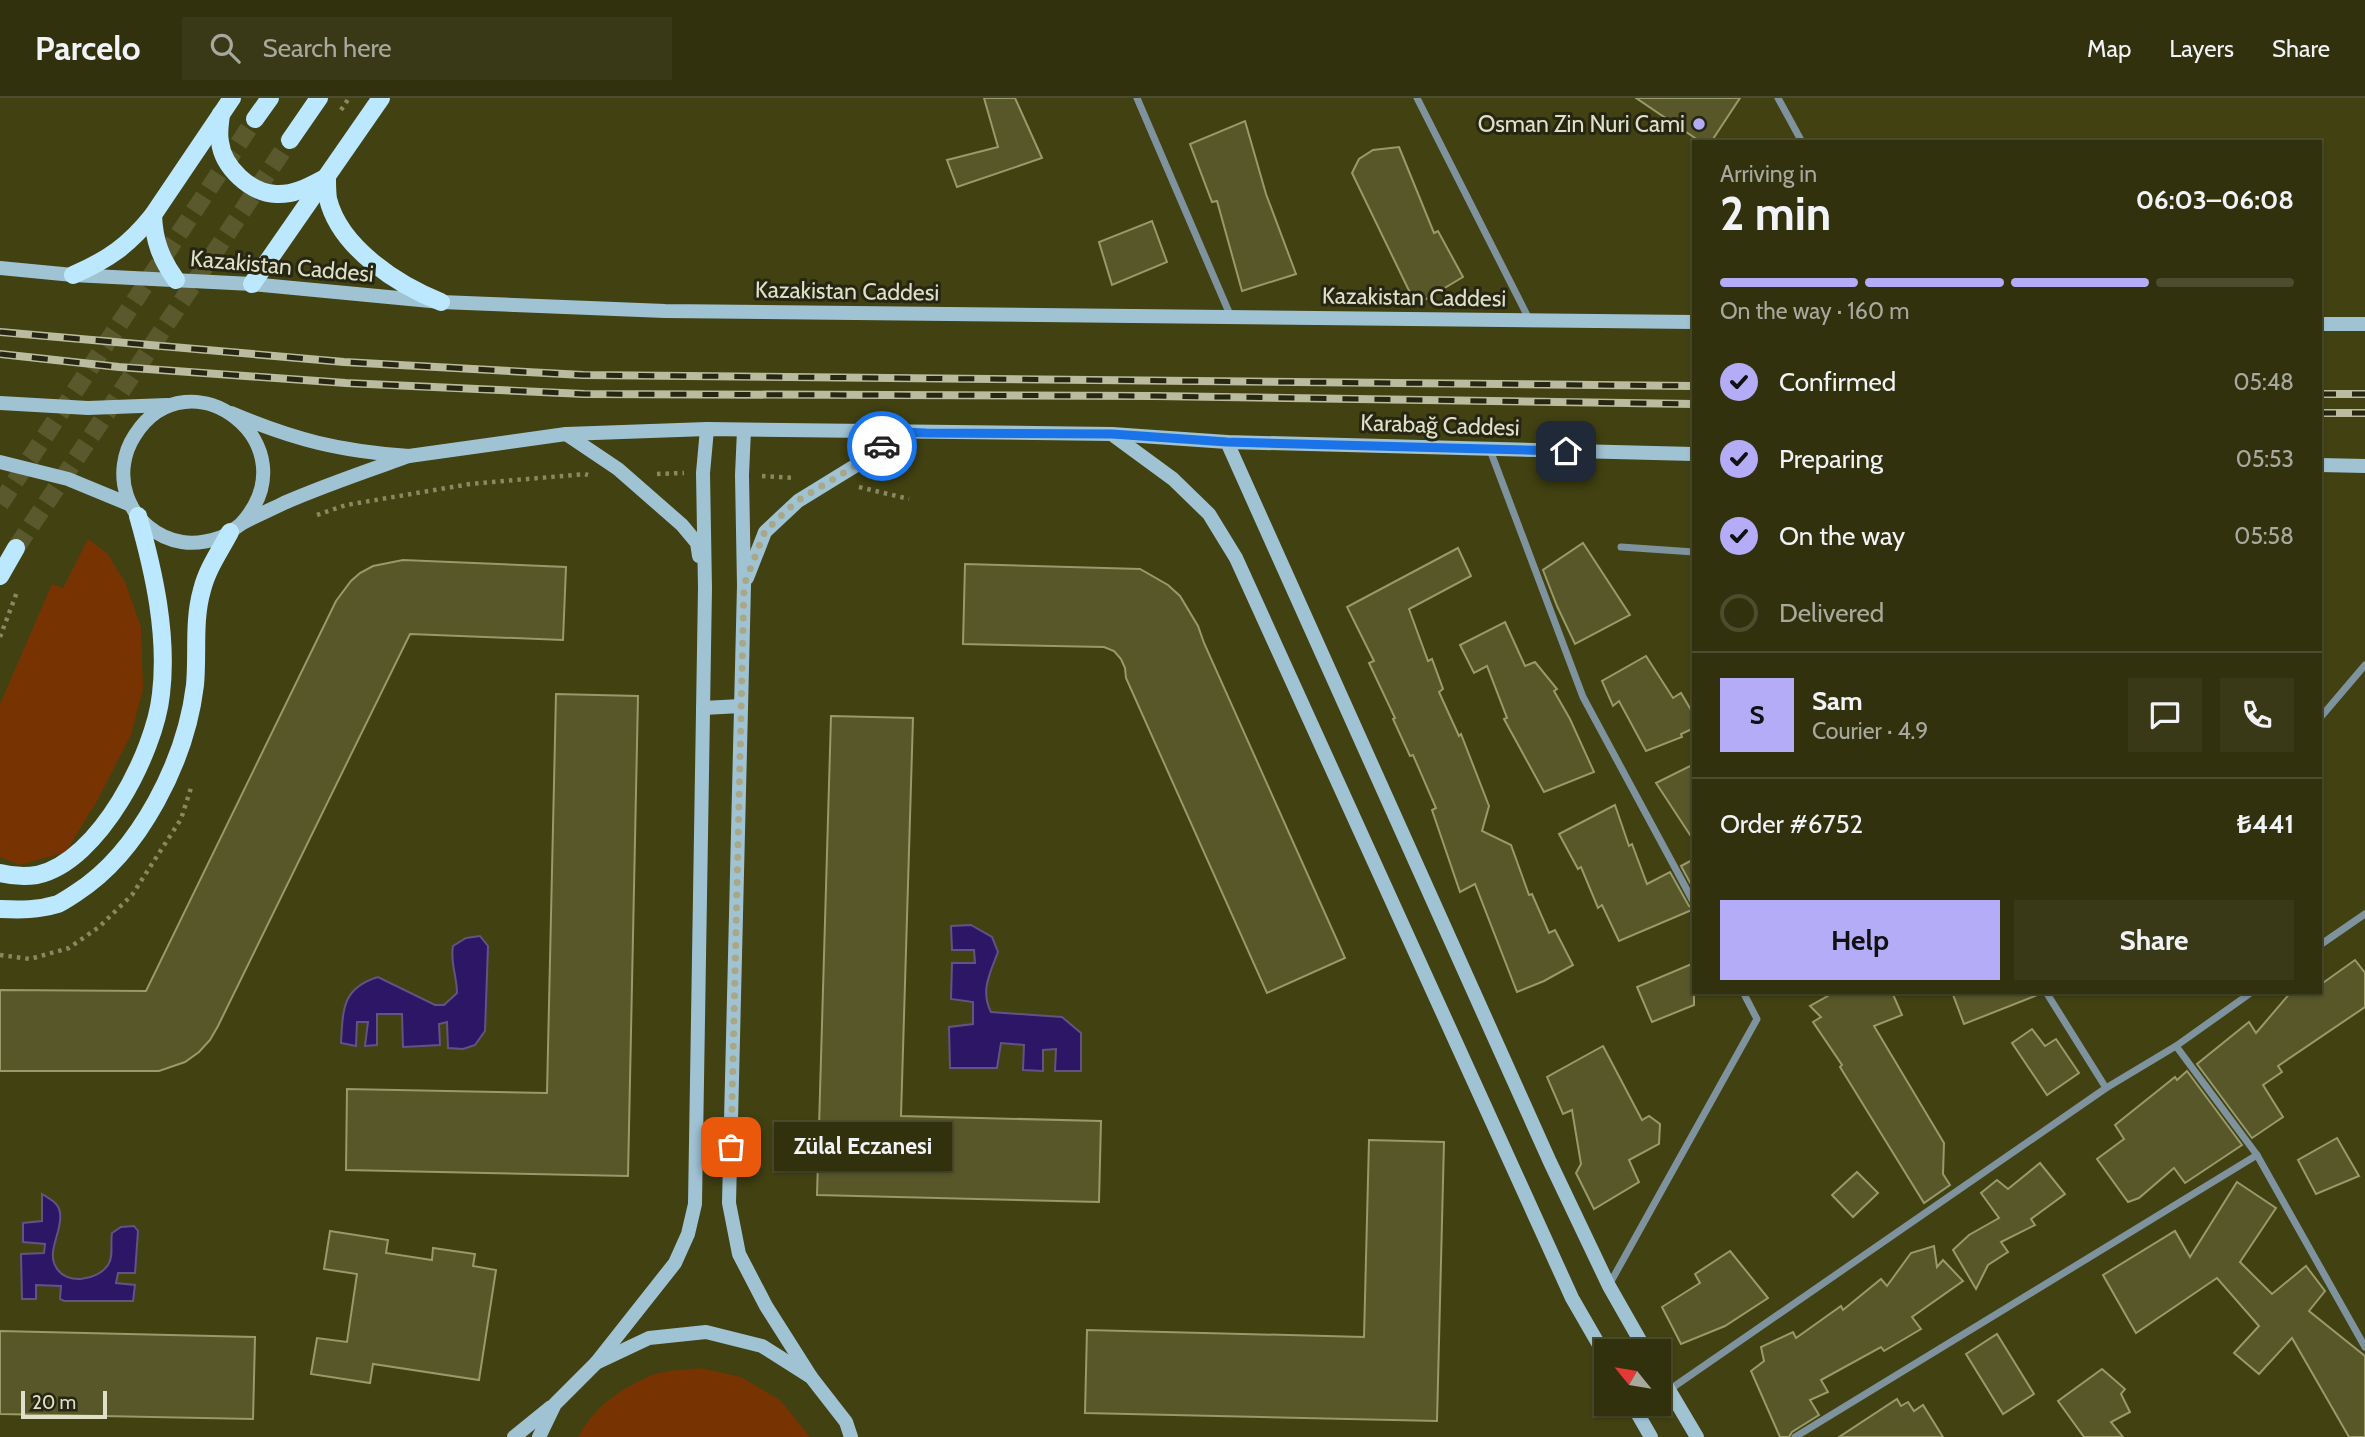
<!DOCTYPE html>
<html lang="en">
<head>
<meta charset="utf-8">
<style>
  :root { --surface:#31310e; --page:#393917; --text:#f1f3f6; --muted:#a8a99e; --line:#4c4c2e; --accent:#b5acf8 }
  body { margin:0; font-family:Cabin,sans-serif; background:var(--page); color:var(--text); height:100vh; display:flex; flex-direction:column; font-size:26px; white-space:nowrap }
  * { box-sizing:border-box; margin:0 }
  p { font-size:23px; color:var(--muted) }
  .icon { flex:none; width:38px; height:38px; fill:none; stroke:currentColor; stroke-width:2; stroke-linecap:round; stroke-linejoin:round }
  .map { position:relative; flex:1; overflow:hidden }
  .side { position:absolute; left:1692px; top:42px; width:630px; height:854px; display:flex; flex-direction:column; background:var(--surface); border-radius:0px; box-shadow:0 2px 5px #0004,0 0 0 2px var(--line) }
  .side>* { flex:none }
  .needle { width:46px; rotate:300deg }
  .buttons { position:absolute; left:1594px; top:1241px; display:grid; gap:14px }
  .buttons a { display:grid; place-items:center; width:77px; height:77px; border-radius:0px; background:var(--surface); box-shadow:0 2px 5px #0004,0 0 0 2px var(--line); font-size:35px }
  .scale { position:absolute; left:21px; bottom:18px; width:86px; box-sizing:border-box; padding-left:7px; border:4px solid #dfe0c8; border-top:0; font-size:19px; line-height:24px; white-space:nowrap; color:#dfe0c8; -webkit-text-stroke:5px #262613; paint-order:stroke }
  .pin { position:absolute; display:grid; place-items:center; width:60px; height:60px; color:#fff; margin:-30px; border-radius:14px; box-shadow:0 4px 10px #0006 }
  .courier { position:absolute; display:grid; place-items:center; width:70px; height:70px; margin:-35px; border:5px solid #1a73e8; border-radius:50%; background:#fff; color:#222; box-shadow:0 2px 9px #0007 }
  .bubble { position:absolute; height:49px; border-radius:0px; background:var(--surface); box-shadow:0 2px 5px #0004,0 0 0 2px var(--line); font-size:23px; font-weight:700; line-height:49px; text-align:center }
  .head em { font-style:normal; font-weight:700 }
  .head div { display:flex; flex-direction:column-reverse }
  .head { display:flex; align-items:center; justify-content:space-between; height:119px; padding:0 28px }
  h1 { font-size:46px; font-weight:700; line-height:52px }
  .bar { display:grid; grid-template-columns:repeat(4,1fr); gap:10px 7px; align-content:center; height:84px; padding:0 28px }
  .bar i { height:9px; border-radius:5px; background:var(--line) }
  .bar .selected { background:var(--accent) }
  .bar p { grid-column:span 4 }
  .line { display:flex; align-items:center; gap:18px; padding:0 28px; border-top:2px solid var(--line) }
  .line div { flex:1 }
  .round { display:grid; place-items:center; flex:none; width:74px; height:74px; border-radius:0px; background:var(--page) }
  ol { padding:0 28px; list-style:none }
  li { display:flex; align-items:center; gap:21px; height:77px }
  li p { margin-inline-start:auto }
  li .icon { padding:7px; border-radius:50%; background:var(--accent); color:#111; stroke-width:4 }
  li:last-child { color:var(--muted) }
  li i { width:38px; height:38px; border:4px solid var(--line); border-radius:50% }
  .action { display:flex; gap:14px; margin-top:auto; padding:14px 28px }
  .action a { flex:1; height:80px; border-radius:0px; background:var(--accent); color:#111; font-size:28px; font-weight:700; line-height:80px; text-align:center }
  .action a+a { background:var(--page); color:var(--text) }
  header { display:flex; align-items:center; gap:42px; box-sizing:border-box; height:98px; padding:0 35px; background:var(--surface); border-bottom:2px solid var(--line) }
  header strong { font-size:33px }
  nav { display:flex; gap:38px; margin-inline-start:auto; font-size:24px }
  .search { width:490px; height:63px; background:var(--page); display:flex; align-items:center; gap:18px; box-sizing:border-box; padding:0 24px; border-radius:0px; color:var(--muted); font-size:26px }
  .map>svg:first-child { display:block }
  .green { fill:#773402 }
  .water { fill:#2d1666; stroke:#625383; stroke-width:2 }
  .building { fill:#57572a; stroke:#999a6a; stroke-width:2 }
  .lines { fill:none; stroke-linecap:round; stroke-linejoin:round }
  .primary-tunnel { stroke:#59592d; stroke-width:18; stroke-dasharray:18 9; stroke-linecap:butt }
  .path { stroke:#888863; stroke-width:4.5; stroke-dasharray:3.5 5; stroke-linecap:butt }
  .minor { stroke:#7e939e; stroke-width:7 }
  .secondary { stroke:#a0c3d4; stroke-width:14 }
  .primary { stroke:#bbe8fe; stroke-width:18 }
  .rail-casing { stroke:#bbbc9f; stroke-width:8 }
  .rail { stroke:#262613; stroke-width:5; stroke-dasharray:16; stroke-linecap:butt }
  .done { stroke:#a8a888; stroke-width:7; stroke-dasharray:0 12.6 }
  .route { stroke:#1a73e8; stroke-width:9 }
  .poi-dot { fill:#b5acf8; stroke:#262613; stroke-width:2.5 }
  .labels { text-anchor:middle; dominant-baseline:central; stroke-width:6; stroke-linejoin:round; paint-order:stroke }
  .poi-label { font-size:23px; fill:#dfe0c8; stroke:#262613; text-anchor:end }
  .street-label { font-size:23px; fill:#dfe0c8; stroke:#262613 }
</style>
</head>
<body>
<header>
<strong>Parcelo</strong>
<div class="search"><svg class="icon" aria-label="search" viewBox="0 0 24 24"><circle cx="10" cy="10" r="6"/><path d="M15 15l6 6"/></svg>Search here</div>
<nav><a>Map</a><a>Layers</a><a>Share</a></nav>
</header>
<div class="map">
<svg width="2365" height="1339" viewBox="0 0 2365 1339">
  <rect width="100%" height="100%" fill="#414112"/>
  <g class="green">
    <path d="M88,441L107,455L125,484L141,529L143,591L131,637L98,701L66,754L20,767L0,759V606L52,486L63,490Z"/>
    <path d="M700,1270L741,1279L780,1302L810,1339H578C594,1309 623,1288 655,1276C668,1272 685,1272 700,1270Z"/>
  </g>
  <g class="water">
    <path d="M971,827L992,839L998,854C990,875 980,893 991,914L1062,919L1081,935V973H1055L1056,951L1043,952V973L1023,972L1024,947L1001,945L997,970H950L949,929L973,926V904L951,901L952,865H975L974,852H952L951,828Z"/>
    <path d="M480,838L488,848L485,933L475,947L463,951L448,950L447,924L439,926L440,947L403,949L402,916H377V947L365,948L368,924H357L356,948L341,945C343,911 342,890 378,879L435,907H444L457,895C457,878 450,865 453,848L466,840Z"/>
    <path d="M42,1096C50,1101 59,1105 60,1115C63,1133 46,1153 56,1169C66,1188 98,1182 108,1167C114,1158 110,1146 112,1135L121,1129L134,1128L138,1133L135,1175H118L116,1185L135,1187L133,1203H64L60,1201L61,1188L36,1187V1201H22L21,1156L44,1155L45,1146L23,1144V1125L42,1123Z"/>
  </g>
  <g class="building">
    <path d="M984,0H1015L1042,60L957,89L947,62L998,49Z"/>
    <path d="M1636,0H1740L1711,44H1701Z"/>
    <path d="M1245,23L1266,96L1296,176L1242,193L1217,103L1212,104L1190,46Z"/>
    <path d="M1399,49L1434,135L1438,133L1463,179L1416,207L1352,75L1359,61L1373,52Z"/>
    <path d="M1152,123L1167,164L1112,187L1099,144Z"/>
    <path d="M1583,445L1630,517L1575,546L1557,508L1543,472Z"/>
    <path d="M1458,450L1471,478L1409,511L1428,563L1432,561L1443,591L1439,594L1459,638L1461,636L1489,708L1482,733L1511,747L1529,797L1532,796L1549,835L1555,832L1573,867L1544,883L1517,894L1475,786L1460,794L1432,712L1436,710L1413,657L1410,658L1393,621L1395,620L1369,565L1374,563L1347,509Z"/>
    <path d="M403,462L566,469L563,542L410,536L218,928L210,942L199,954L185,964L159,973H0V892L146,893L336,503L351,483L360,475L373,468Z"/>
    <path d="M965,466L1140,471L1168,487L1180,498L1198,528L1204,545L1345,860L1267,895L1126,580L1125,570L1121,561L1114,553L1104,549L963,546Z"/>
    <path d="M1505,524L1525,568L1535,564L1557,591L1554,593L1570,621L1594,674L1544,694L1504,621L1507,620L1487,568L1474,575L1460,547Z"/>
    <path d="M1646,558L1673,600L1681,595L1694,617V630L1681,636L1682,639L1646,653L1619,603L1613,608L1602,583Z"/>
    <path d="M556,596L638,598L628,1078L346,1072L347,991L547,995Z"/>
    <path d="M831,618L913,620L901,1018L1101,1023L1099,1104L817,1097Z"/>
    <path d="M1694,666V743L1656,685Z"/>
    <path d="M1615,707L1629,748L1632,746L1647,786L1670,774L1689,808L1694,811L1619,843L1602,807L1598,810L1581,769L1578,771L1559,736Z"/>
    <path d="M1694,761V792L1681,768Z"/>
    <path d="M2355,862L2365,875V909L2278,968L2282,974L2263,987L2283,1019L2252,1040L2197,966L2249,924L2256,935L2291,894H2320V887Z"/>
    <path d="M1694,865V907L1652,924L1637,889Z"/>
    <path d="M1835,894H1892L1902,917L1874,928L1944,1045L1943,1076L1950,1087L1924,1105L1840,969L1842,967L1813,924L1821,919L1810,908Z"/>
    <path d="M1952,894H2040V896L1964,926Z"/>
    <path d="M2032,931L2045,948L2056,941L2079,975L2047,997L2012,945Z"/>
    <path d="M1603,948L1642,1022L1649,1018L1660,1026L1659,1046L1629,1062L1639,1084L1594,1111L1576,1075L1581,1066L1572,1012L1563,1016L1547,979Z"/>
    <path d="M2187,973L2242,1047L2185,1085L2174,1070L2139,1100L2128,1104L2097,1061L2124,1041L2115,1027L2175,979L2177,982Z"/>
    <path d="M2337,1040L2359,1078L2316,1096L2298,1062Z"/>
    <path d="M1369,1042L1444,1044L1437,1323L1085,1315L1087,1232L1364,1239Z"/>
    <path d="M2040,1065L2065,1096L2031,1121L2035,1127L2001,1144L2008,1154L1988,1167L1976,1191L1953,1152L1969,1137L1999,1120L1981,1095L1997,1082L2008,1091Z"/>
    <path d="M1857,1074L1878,1095L1853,1119L1832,1097Z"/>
    <path d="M2237,1084L2276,1110L2240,1164L2272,1196L2306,1168L2325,1193L2309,1213L2365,1258V1339H2349L2292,1240L2259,1276L2234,1255L2259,1228L2217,1180L2136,1235L2103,1177L2175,1133L2190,1159Z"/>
    <path d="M330,1133L388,1142L386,1155L432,1162L433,1150L475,1156L473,1168L496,1172L479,1282L373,1266L370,1285L311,1276L317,1240L347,1244L357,1176L324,1171Z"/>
    <path d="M1934,1148L1937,1169L1943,1162L1963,1183L1912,1219L1921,1231L1884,1253L1881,1249L1821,1282L1828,1294L1810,1302L1819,1317L1792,1334L1789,1339H1780L1751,1273L1764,1263L1761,1249L1793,1234L1796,1240L1841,1208L1843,1212L1881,1181L1887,1188L1911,1155Z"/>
    <path d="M1730,1153L1768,1200L1725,1228L1681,1246L1662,1209L1700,1185L1695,1176Z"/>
    <path d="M0,1233L255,1239L253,1321L0,1316Z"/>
    <path d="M1997,1236L2034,1296L2003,1316L1966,1256Z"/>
    <path d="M2102,1271L2125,1291L2121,1296L2130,1314L2111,1324L2123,1339H2084L2058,1303Z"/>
    <path d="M1897,1301L1901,1308L1908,1304L1914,1313L1923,1307L1943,1339H1839Z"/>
  </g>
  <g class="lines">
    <g class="primary-tunnel">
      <path d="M0,406L255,21"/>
      <path d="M16,450L290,42"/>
    </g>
    <g class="path">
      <path d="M341,12L349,0"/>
      <path d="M657,376L684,375"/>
      <path d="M762,378L795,380"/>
      <path d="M859,389L909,401"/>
      <path d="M317,417L346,407L470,386L585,376L588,377"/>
      <path d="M0,539L17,494"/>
      <path d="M0,857L30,861L69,850L99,829L132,797L181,721L191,690"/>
    </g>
    <g class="minor">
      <path d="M1137,0L1231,219"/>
      <path d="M1417,0L1530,223"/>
      <path d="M1778,0L1802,44"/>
      <path d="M1490,352L1583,599L1694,805"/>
      <path d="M1621,449L1694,454"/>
      <path d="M2320,620L2365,567"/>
      <path d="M2320,847L2365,816"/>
      <path d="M2046,894L2106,990"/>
      <path d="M2176,948L2257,1057L2365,1249"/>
      <path d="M1609,1187L1757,921L1743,894"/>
      <path d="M1669,1292L2106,990L2176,948L2252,894"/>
      <path d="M1795,1339L2257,1057"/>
    </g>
    <g class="secondary">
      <path d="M0,170L73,177L252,186L441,204L665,213L1694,224"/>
      <path d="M2320,226H2365"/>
      <path d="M0,305L88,310L167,307"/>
      <path d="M231,315C295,342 339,353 409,358C367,373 325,387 284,405C270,412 255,418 241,426C234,431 227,437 219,440C207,444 194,446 182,444C157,440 135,422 127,398C120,378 123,355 135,337C189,252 315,347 240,427"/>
      <path d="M744,332L742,377L744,487L729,1105L739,1156L766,1208L811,1279"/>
      <path d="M566,336L618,371L682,427L697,445L699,458"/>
      <path d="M1113,337L1173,381L1209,416L1236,460L1572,1200L1606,1259"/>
      <path d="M1227,344L1550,1064L1609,1188L1646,1253"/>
      <path d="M409,358L566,336L707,331L1112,336L1227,344L1694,356"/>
      <path d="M0,364L68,381L131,407"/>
      <path d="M2320,367L2365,368"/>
      <path d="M747,480L765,434L798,403L863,363L900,334"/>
      <path d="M703,610L741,608"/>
      <path d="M596,1265L675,1165L688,1136L695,1106L705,490L703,375L707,331"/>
      <path d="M1659,1275L1697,1339"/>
      <path d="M1632,1306L1651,1339"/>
      <path d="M514,1339L551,1309"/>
      <path d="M539,1339L555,1306L596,1265L649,1240L706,1234L762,1248L811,1279L846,1324L851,1339"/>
    </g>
    <g class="primary">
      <path d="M221,16C220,26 218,34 220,44C223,69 250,95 276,96C295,97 310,88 327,79C327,86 327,94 328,101C340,150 398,187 441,204"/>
      <path d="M255,21L270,0"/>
      <path d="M290,42L319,0"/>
      <path d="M153,117C154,143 161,161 176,182"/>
      <path d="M73,177C108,162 129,147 153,117L232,0"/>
      <path d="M252,186L381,0"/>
      <path d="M0,478L16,450"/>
      <path d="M0,775C12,778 24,779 37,777C99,764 155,654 161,596C168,537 154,474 138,418"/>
      <path d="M0,811C21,812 38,812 58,806C64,803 70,799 76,795C140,754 186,662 195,587C198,556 193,523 202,492C207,471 220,453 230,434"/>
    </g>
    <g class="rail-casing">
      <g id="rail">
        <path d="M0,234L344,264L583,277L1694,288"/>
        <path d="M0,256L119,269L346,285L584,296L1155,298L1694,306"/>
        <path d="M2320,296H2365"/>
        <path d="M2320,315H2365"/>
      </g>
    </g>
    <use href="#rail" class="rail"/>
  </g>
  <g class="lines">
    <path class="done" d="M731,1049L744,487L765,433L797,403L863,363L882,348"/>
    <path class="route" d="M882,348L900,334L926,335L1112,336L1227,344L1566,353"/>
  </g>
  <circle class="poi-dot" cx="1699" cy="26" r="7"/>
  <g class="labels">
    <g class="poi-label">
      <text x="1685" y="26">Osman Zin Nuri Cami</text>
    </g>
    <g class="street-label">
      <text transform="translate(282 168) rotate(5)">Kazakistan Caddesi</text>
      <text transform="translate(847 193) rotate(1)">Kazakistan Caddesi</text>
      <text transform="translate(1414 199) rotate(1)">Kazakistan Caddesi</text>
      <text transform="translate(1440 327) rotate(2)">Karabağ Caddesi</text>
    </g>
  </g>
</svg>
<div class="buttons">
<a><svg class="needle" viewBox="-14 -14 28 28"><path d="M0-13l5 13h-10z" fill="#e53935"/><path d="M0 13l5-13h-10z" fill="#a8a99e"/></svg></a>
</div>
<div class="scale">20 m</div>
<div class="pin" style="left:731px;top:1049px;background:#ea580c"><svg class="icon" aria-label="bag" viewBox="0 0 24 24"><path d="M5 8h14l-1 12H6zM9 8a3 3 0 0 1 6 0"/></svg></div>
<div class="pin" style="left:1566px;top:353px;background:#1f2937"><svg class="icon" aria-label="home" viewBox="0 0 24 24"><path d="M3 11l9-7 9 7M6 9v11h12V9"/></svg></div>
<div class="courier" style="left:882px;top:348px"><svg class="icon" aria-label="car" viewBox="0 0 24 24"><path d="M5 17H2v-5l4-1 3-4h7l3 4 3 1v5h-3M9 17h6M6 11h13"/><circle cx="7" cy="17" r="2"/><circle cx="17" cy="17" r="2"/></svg></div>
<div class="bubble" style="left:774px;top:1024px;width:178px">Zülal Eczanesi</div>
<section class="side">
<div class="head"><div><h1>2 min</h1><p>Arriving in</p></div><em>06:03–06:08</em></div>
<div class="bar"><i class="selected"></i><i class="selected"></i><i class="selected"></i><i></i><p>On the way · 160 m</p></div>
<ol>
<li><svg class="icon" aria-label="check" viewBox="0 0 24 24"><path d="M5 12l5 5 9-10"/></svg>Confirmed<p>05:48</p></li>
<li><svg class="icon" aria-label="check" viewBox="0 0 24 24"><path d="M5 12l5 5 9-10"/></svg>Preparing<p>05:53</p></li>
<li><svg class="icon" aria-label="check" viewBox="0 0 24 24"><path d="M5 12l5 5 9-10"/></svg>On the way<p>05:58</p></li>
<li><i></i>Delivered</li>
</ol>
<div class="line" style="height:126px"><b class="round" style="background:var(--accent);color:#111">S</b><div><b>Sam</b><p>Courier · 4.9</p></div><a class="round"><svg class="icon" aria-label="chat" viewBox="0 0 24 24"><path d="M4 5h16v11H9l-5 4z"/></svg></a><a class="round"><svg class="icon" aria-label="phone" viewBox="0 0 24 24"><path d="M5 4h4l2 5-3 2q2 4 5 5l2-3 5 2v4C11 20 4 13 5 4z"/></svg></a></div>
<div class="line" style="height:91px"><div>Order #6752</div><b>₺441</b></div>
<div class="action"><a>Help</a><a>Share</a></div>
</section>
</div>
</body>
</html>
